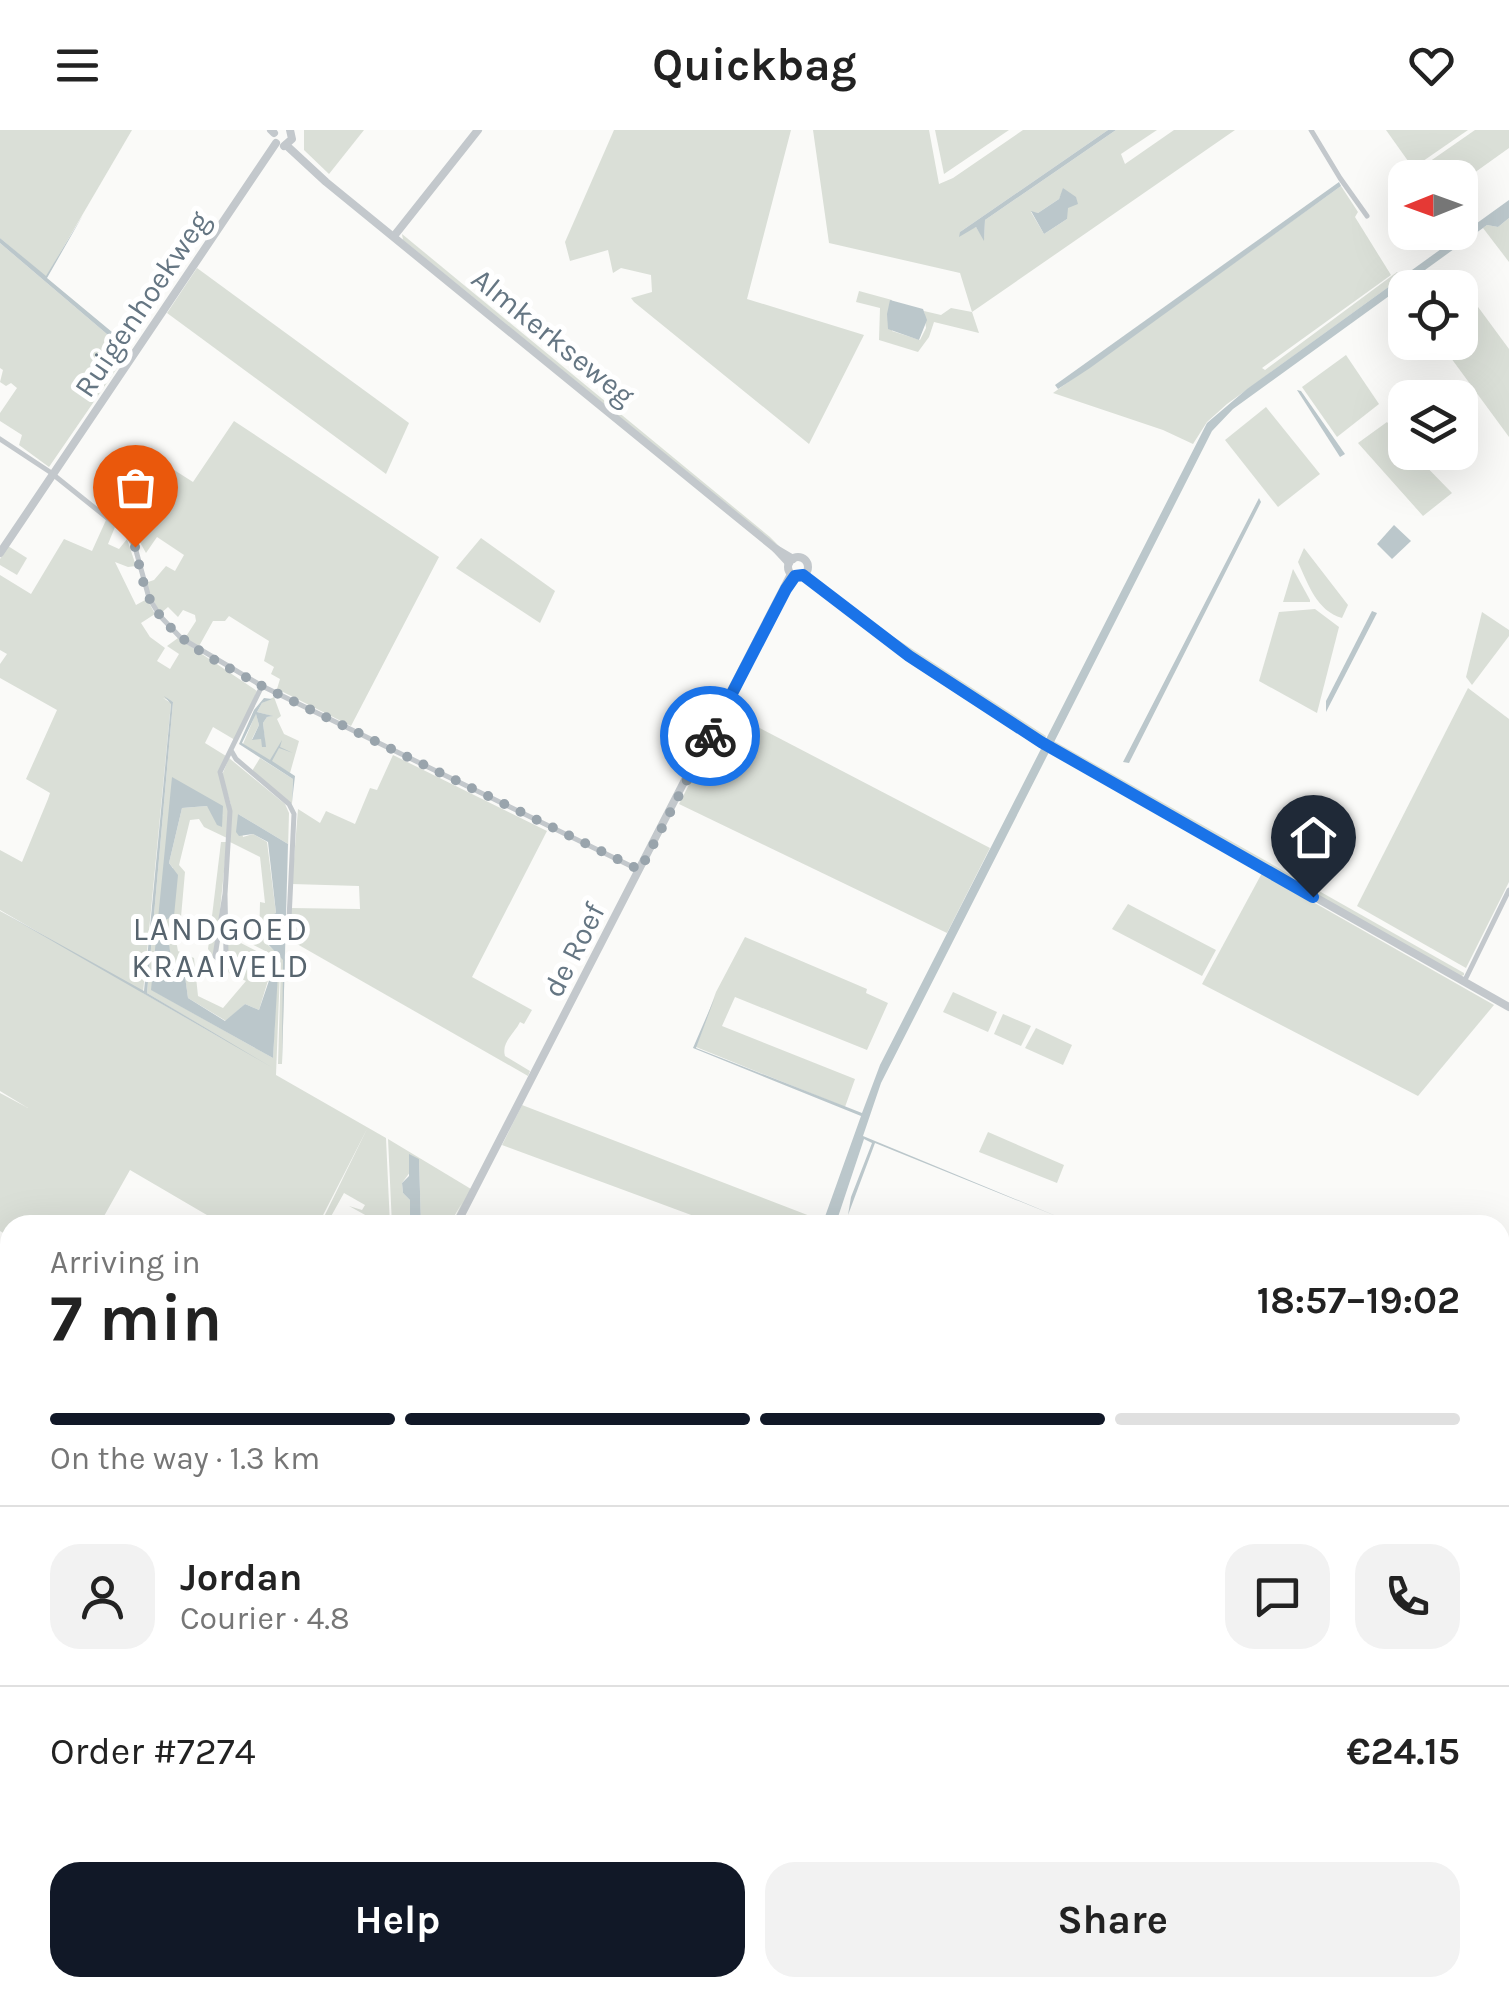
<!DOCTYPE html>
<html lang="en">
<head>
<meta charset="utf-8">
<style>
  :root { --surface:#fff; --page:#f2f2f2; --text:#222; --muted:#767676; --line:#e0e0e0; --accent:#111827 }
  body { margin:0; font-family:Karla,sans-serif; background:var(--page); color:var(--text); height:100vh; display:flex; flex-direction:column; font-size:38px; white-space:nowrap }
  * { box-sizing:border-box; margin:0 }
  p { font-size:32px; color:var(--muted) }
  .icon { flex:none; width:55px; height:55px; fill:none; stroke:currentColor; stroke-width:2; stroke-linecap:round; stroke-linejoin:round }
  .map { position:relative; flex:1; overflow:hidden }
  .details { position:absolute; left:0px; top:1085px; width:1510px; height:782px; display:flex; flex-direction:column; background:var(--surface); border-radius:30px 30px 0 0; box-shadow:0 10px 40px #0002 }
  .details>* { flex:none }
  .needle { width:65px; rotate:269deg }
  .fabs { position:absolute; left:1388px; top:30px; display:grid; gap:20px }
  .fabs a { display:grid; place-items:center; width:90px; height:90px; border-radius:20px; background:var(--surface); box-shadow:0 10px 40px #0002; font-size:50px }
  .pin { position:absolute; display:grid; place-items:center; width:85px; height:85px; color:#fff; margin:-102px -42px; border-radius:50% 50% 50% 0; rotate:-45deg; box-shadow:0 0 10px #0007 }
  .pin .icon { rotate:45deg }
  .courier { position:absolute; display:grid; place-items:center; width:100px; height:100px; margin:-50px; border:8px solid #1a73e8; border-radius:50%; background:#fff; color:#222; box-shadow:0 2px 12px #0007 }
  .head em { font-style:normal; font-weight:700 }
  .head div { display:flex; flex-direction:column-reverse }
  .head { display:flex; align-items:center; justify-content:space-between; height:170px; padding:0 50px }
  h1 { font-size:65px; font-weight:700; line-height:75px }
  .bar { display:grid; grid-template-columns:repeat(4,1fr); gap:15px 10px; align-content:center; height:120px; padding:0 50px }
  .bar i { height:12px; border-radius:8px; background:var(--line) }
  .bar .current { background:var(--accent) }
  .bar p { grid-column:span 4 }
  .line { display:flex; align-items:center; gap:25px; padding:0 50px; border-top:2px solid var(--line) }
  .line div { flex:1 }
  .round { display:grid; place-items:center; flex:none; width:105px; height:105px; border-radius:30px; background:var(--page) }
  .action { display:flex; gap:20px; margin-top:auto; padding:20px 50px }
  .action a { flex:1; height:115px; border-radius:30px; background:var(--accent); color:#fff; font-size:40px; font-weight:700; line-height:115px; text-align:center }
  .action a+a { background:var(--page); color:var(--text) }
  header { display:flex; justify-content:space-between; align-items:center; height:130px; padding:0 50px; background:var(--surface); font-size:45px; font-weight:700 }
  .map>svg:first-child { display:block }
  .green { fill:#dadfd7; fill-rule:evenodd }
  .water { fill:#bbc7cb }
  .lines { fill:none; stroke-linecap:round; stroke-linejoin:round }
  .stream { stroke:#bbc7cb; stroke-width:2.5 }
  .minor { stroke:#c3c8cc; stroke-width:5 }
  .tertiary { stroke:#c3c8cc; stroke-width:8 }
  .done { stroke:#99a4ac; stroke-width:10; stroke-dasharray:0 18 }
  .route { stroke:#1a73e8; stroke-width:12 }
  .labels { text-anchor:middle; dominant-baseline:central; stroke-width:10; stroke-linejoin:round; paint-order:stroke }
  .street-label { font-size:30px; fill:#657683; stroke:#fff }
  .neighbourhood-label { font-size:32px; letter-spacing:2.5px; fill:#57646e; stroke:#fff }
</style>
</head>
<body>
<header><svg class="icon" aria-label="menu" viewBox="0 0 24 24"><path d="M4 6h16M4 12h16M4 18h16"/></svg>Quickbag<svg class="icon" aria-label="heart" viewBox="0 0 24 24"><path d="M12 20l-8-8c-3-5 5-10 8-4 3-6 11-1 8 4z"/></svg></header>
<div class="map">
<svg width="1509" height="1867" viewBox="0 0 1509 1867">
  <rect width="100%" height="100%" fill="#fafaf8"/>
  <g class="green">
    <path d="M0,0H132L46,147L0,108Z"/>
    <path d="M304,0H364L329,44L304,20Z"/>
    <path d="M614,0H791L747,169L864,205L809,314L634,172L631,168L652,162L651,145L621,138L613,143L608,120L570,131L565,112Z"/>
    <path d="M813,0H929L939,54L953,48L1023,0H1108L960,102L976,97L984,109L985,90L1116,0H1157L1121,24L1125,34L1174,0H1235L972,182L960,143L829,113ZM1064,58L1067,89L1044,104L1031,82L1038,83L1059,69Z"/>
    <path d="M935,0H1009L944,44Z"/>
    <path d="M1386,0H1468L1413,38Z"/>
    <path d="M1475,0H1509V18L1460,53V48L1420,47L1416,41Z"/>
    <path d="M1341,56L1358,82L1355,87L1391,145L1262,238L1265,240L1397,142L1401,148L1227,274L1207,292L1193,314L1163,300L1053,263Z"/>
    <path d="M1509,88V132L1483,98L1487,95L1498,97Z"/>
    <path d="M402,104L770,407L784,421L403,110Z"/>
    <path d="M0,113L128,222L49,337L19,315L22,305L0,291V283L17,258L11,253L6,256L0,252L3,240L0,238Z"/>
    <path d="M197,138L409,293L386,344L167,183Z"/>
    <path d="M1456,147L1509,219V307L1440,213L1460,212V158L1441,157Z"/>
    <path d="M859,161L892,170V201L920,210L926,198L924,181L941,185L951,178L972,182L979,203L934,192L929,207L918,222L879,210L880,178L856,172Z"/>
    <path d="M1346,225L1379,274L1337,307L1302,257Z"/>
    <path d="M1266,277L1320,344L1278,377L1225,310Z"/>
    <path d="M234,291L439,427L351,596L277,559L280,549L271,544L274,537L264,531L269,511L229,486L225,491H213L198,518L185,508L196,491L195,485L183,480L178,487L168,477L160,484L145,453L154,450L166,436L175,441L184,425L157,407L146,423L137,407L108,383L149,324L193,352Z"/>
    <path d="M1387,292L1405,314V322L1413,323L1452,363L1423,386L1358,313Z"/>
    <path d="M106,390L115,397L108,414L119,419L127,409L136,436L128,437L115,432L136,475L147,469L155,484L141,493L150,507L165,518L157,531L170,539L179,524L167,516L178,508L257,561L235,610L213,597L205,613L226,626L220,641L229,679L227,708L204,697L199,689L190,690L179,735L185,742L181,787L173,795L178,821L194,828L198,866L223,878L246,851L229,843L225,830L228,811L233,809L276,831L280,840L276,945L386,1008L390,1095H362L367,1086L349,1076L362,1080L365,1075L344,1063L329,1090L332,1095H320L367,999L318,1095H224L130,1040L99,1095H10V1107L0,1101V963L28,978L0,961V781L62,816L0,780V720L22,732L48,669L50,663L26,649L57,580L0,548V534L7,524L0,520V445L31,464L64,409L92,421ZM163,568L173,572L147,863L228,912L143,863L171,573ZM173,648L224,686L207,676L182,678L169,733L173,738L164,789L172,834L184,840L188,868L226,891L245,874L259,880L273,834L277,836L273,928L152,860Z"/>
    <path d="M481,408L555,461L540,493L456,438Z"/>
    <path d="M8,416L27,428L17,445L0,435V429Z"/>
    <path d="M1304,418L1348,475L1342,488C1317,481 1308,454 1298,432Z"/>
    <path d="M1293,439L1310,470V472H1283Z"/>
    <path d="M1315,479L1339,497L1317,583L1259,551L1279,482Z"/>
    <path d="M1482,482L1509,500V506L1472,555L1466,547Z"/>
    <path d="M886,502L1046,606L1044,611L886,506Z"/>
    <path d="M1468,558L1509,589V752L1466,838L1357,776Z"/>
    <path d="M274,567L281,586L277,589L284,604L299,611L290,643L243,614L256,583L259,595L252,609L258,608L255,606L261,600L262,614L265,611L263,593L267,587L272,586L257,582L262,573Z"/>
    <path d="M727,581L990,718L947,803L679,674Z"/>
    <path d="M1054,611L1464,843V845L1459,847L1052,616Z"/>
    <path d="M393,625L547,701L472,847L532,880L524,894L520,892C515,903 501,912 505,926L530,941L528,946L290,810V778L360,779L359,756L292,754L298,679L320,693L326,681L355,694L370,658L377,660Z"/>
    <path d="M229,628L285,674L289,683L282,934H278L281,833L275,826L228,802L232,800L259,812L260,772L265,773L260,727L230,712L231,675L222,645ZM238,684L288,714L285,829L268,815L276,783L267,712L253,704L243,707Z"/>
    <path d="M260,628L293,649L292,674L252,641Z"/>
    <path d="M221,712H227L215,829L208,819Z"/>
    <path d="M1262,743L1494,875L1418,966L1202,854Z"/>
    <path d="M1128,774L1216,820L1202,846L1112,799Z"/>
    <path d="M745,807L867,859L866,863L888,873L867,920L735,867L722,896L855,949L845,977L696,917L716,862Z"/>
    <path d="M953,862L997,882L988,902L943,882Z"/>
    <path d="M1003,884L1031,896L1021,916L994,904Z"/>
    <path d="M1036,898L1072,915L1063,935L1025,918Z"/>
    <path d="M522,975L823,1091L822,1095H706L707,1091L702,1089L502,1015Z"/>
    <path d="M988,1002L1064,1035L1057,1053L979,1022Z"/>
    <path d="M388,1009L471,1059L454,1095H451L462,1073L449,1095H421L419,1030L402,1053L403,1063L410,1070V1095H392Z"/>
    <path d="M0,1283L10,1289V1400L0,1394Z"/>
    <path d="M1500,1319L1509,1325V1371L1500,1378Z"/>
    <path d="M0,1498L10,1504V1608L0,1619Z"/>
    <path d="M5,1660L10,1664V1716L0,1727V1666Z"/>
    <path d="M27,1858H264L268,1867H72L78,1863L62,1867H17Z"/>
    <path d="M274,1858H511L507,1867H276Z"/>
    <path d="M565,1858H609L605,1867H565Z"/>
    <path d="M1107,1858H1139L1142,1862L1151,1858L1154,1862L1159,1859L1163,1867H1092Z"/>
  </g>
  <g class="water">
    <path d="M1108,0H1116L985,90L984,111L976,97L959,107L960,102Z"/>
    <path d="M1339,52L1341,56L1090,238L1058,259L1055,255Z"/>
    <path d="M1063,58L1076,67L1078,74L1068,78L1067,89L1044,104L1031,81L1038,83L1059,69Z"/>
    <path d="M1509,70V88L1498,97L1487,95L1483,98L1233,279L1212,301L881,953L863,1006L1061,1088L875,1013L848,1085L851,1067L872,1013L864,1009L838,1087L833,1095H822L861,986L693,918L715,867L696,918L862,983L880,935L1207,293L1247,259Z"/>
    <path d="M83,85L47,148L130,217L128,222L0,113V108L46,146Z"/>
    <path d="M890,170L923,179L927,190L919,210L888,199L887,184Z"/>
    <path d="M1297,260L1301,261L1345,324L1340,327Z"/>
    <path d="M1259,368L1261,372L1131,629L1129,633L1123,632Z"/>
    <path d="M1394,395L1411,411L1392,429L1377,414Z"/>
    <path d="M1372,481L1377,483L1326,582V571Z"/>
    <path d="M164,566L173,572L147,863L273,938L0,781L144,861L171,574Z"/>
    <path d="M264,568L272,569L262,573L257,582L273,586L267,587L263,593L266,617H262L261,609L252,610L259,595L256,584L242,613L270,630L282,610L280,617L293,623L279,618L272,631L295,646L292,672L293,649L239,614L254,580Z"/>
    <path d="M172,647L223,676L222,697L217,695L207,676L182,678L169,733L178,745L174,786L165,790L172,833L184,839L188,868L225,891L245,874L259,880L275,833L278,843L273,928L151,860Z"/>
    <path d="M238,684L288,714L282,932L283,830L266,812L265,789L276,783L268,712L253,704L239,706L236,702Z"/>
    <path d="M409,1024L419,1029L421,1095H410V1070L403,1063L402,1053L409,1046Z"/>
    <path d="M525,1858H565L566,1865L520,1867Z"/>
  </g>
  <g class="lines">
    <path class="stream" d="M0,1282L10,1287"/>
    <g class="minor">
      <path d="M1311,0L1340,48L1367,86"/>
      <path d="M0,309L50,342L126,403L135,417L149,468L160,486L181,508L262,556L639,740"/>
      <path d="M232,622L236,629L289,674L294,684L288,810"/>
      <path d="M225,764L215,826L219,830L226,824L225,764L230,681L220,642L262,556"/>
      <path d="M1464,852L1509,760"/>
      <path d="M1500,1315L1509,1321"/>
      <path d="M1500,1381L1509,1373"/>
      <path d="M0,1422L10,1428"/>
      <path d="M0,1471L7,1473L10,1468"/>
      <path d="M0,1750L10,1738"/>
      <path d="M675,1858L700,1867"/>
      <path d="M826,1858L828,1867"/>
      <path d="M1194,1858L1198,1867"/>
      <path d="M1283,1858L1284,1867"/>
      <path d="M609,1867L613,1858"/>
      <path d="M1087,1867L1102,1858"/>
    </g>
    <g class="tertiary">
      <path d="M271,0L274,3"/>
      <path d="M286,15L326,52L776,419"/>
      <path d="M284,16L292,9L290,0"/>
      <path d="M394,106L478,0"/>
      <path d="M0,423L276,13"/>
      <circle cx="798" cy="437" r="10"/>
      <path d="M789,433L776,419L793,429"/>
      <path d="M803,445L909,526L1052,618L1509,877"/>
      <path d="M456,1095L791,444"/>
      <path d="M0,1849L12,1867"/>
      <path d="M271,1858L274,1867"/>
    </g>
  </g>
  <g class="lines">
    <path class="done" d="M135,417C139,432 141,448 147,463C167,511 220,532 262,556L640,740L710,606"/>
    <path class="route" d="M710,606L786,459L795,446L803,445L909,526L1041,612L1313,767"/>
  </g>
  <g class="labels">
    <g class="street-label">
      <text transform="translate(142 174) rotate(-56)">Ruigenhoekweg</text>
      <text transform="translate(553 207) rotate(39)">Almkerkseweg</text>
      <text transform="translate(574 820) rotate(-63)">de Roef</text>
    </g>
    <g class="neighbourhood-label">
      <text x="221" y="799">LANDGOED<tspan x="221" dy="37">KRAAIVELD</tspan></text>
    </g>
  </g>
</svg>
<div class="fabs">
<a><svg class="needle" viewBox="-14 -14 28 28"><path d="M0-13l5 13h-10z" fill="#e53935"/><path d="M0 13l5-13h-10z" fill="#767676"/></svg></a>
<a><svg class="icon" aria-label="locate" viewBox="0 0 24 24"><circle cx="12" cy="12" r="6"/><path d="M12 2v4M12 18v4M2 12h4M18 12h4"/></svg></a>
<a><svg class="icon" aria-label="layers" viewBox="0 0 24 24"><path d="M12 4l9 5-9 5-9-5zM3 14l9 5 9-5"/></svg></a>
</div>
<div class="pin" style="left:135px;top:417px;background:#ea580c"><svg class="icon" aria-label="bag" viewBox="0 0 24 24"><path d="M5 8h14l-1 12H6zM9 8a3 3 0 0 1 6 0"/></svg></div>
<div class="pin" style="left:1313px;top:767px;background:#1f2937"><svg class="icon" aria-label="home" viewBox="0 0 24 24"><path d="M3 11l9-7 9 7M6 9v11h12V9"/></svg></div>
<div class="courier" style="left:710px;top:606px"><svg class="icon" aria-label="bike" viewBox="0 0 24 24"><circle cx="6" cy="16" r="4"/><circle cx="18" cy="16" r="4"/><path d="M6 16l4-8h5l3 8M10 8l3 8H6M13 5h3"/></svg></div>
<section class="details">
<div class="head"><div><h1>7 min</h1><p>Arriving in</p></div><em>18:57–19:02</em></div>
<div class="bar"><i class="current"></i><i class="current"></i><i class="current"></i><i></i><p>On the way · 1.3 km</p></div>
<div class="line" style="height:180px"><a class="round"><svg class="icon" aria-label="person" viewBox="0 0 24 24"><circle cx="12" cy="8" r="4"/><path d="M4 21q1-7 8-7t8 7"/></svg></a><div><b>Jordan</b><p>Courier · 4.8</p></div><a class="round"><svg class="icon" aria-label="chat" viewBox="0 0 24 24"><path d="M4 5h16v11H9l-5 4z"/></svg></a><a class="round"><svg class="icon" aria-label="phone" viewBox="0 0 24 24"><path d="M5 4h4l2 5-3 2q2 4 5 5l2-3 5 2v4C11 20 4 13 5 4z"/></svg></a></div>
<div class="line" style="height:130px"><div>Order #7274</div><b>€24.15</b></div>
<div class="action"><a>Help</a><a>Share</a></div>
</section>
</div>
</body>
</html>
